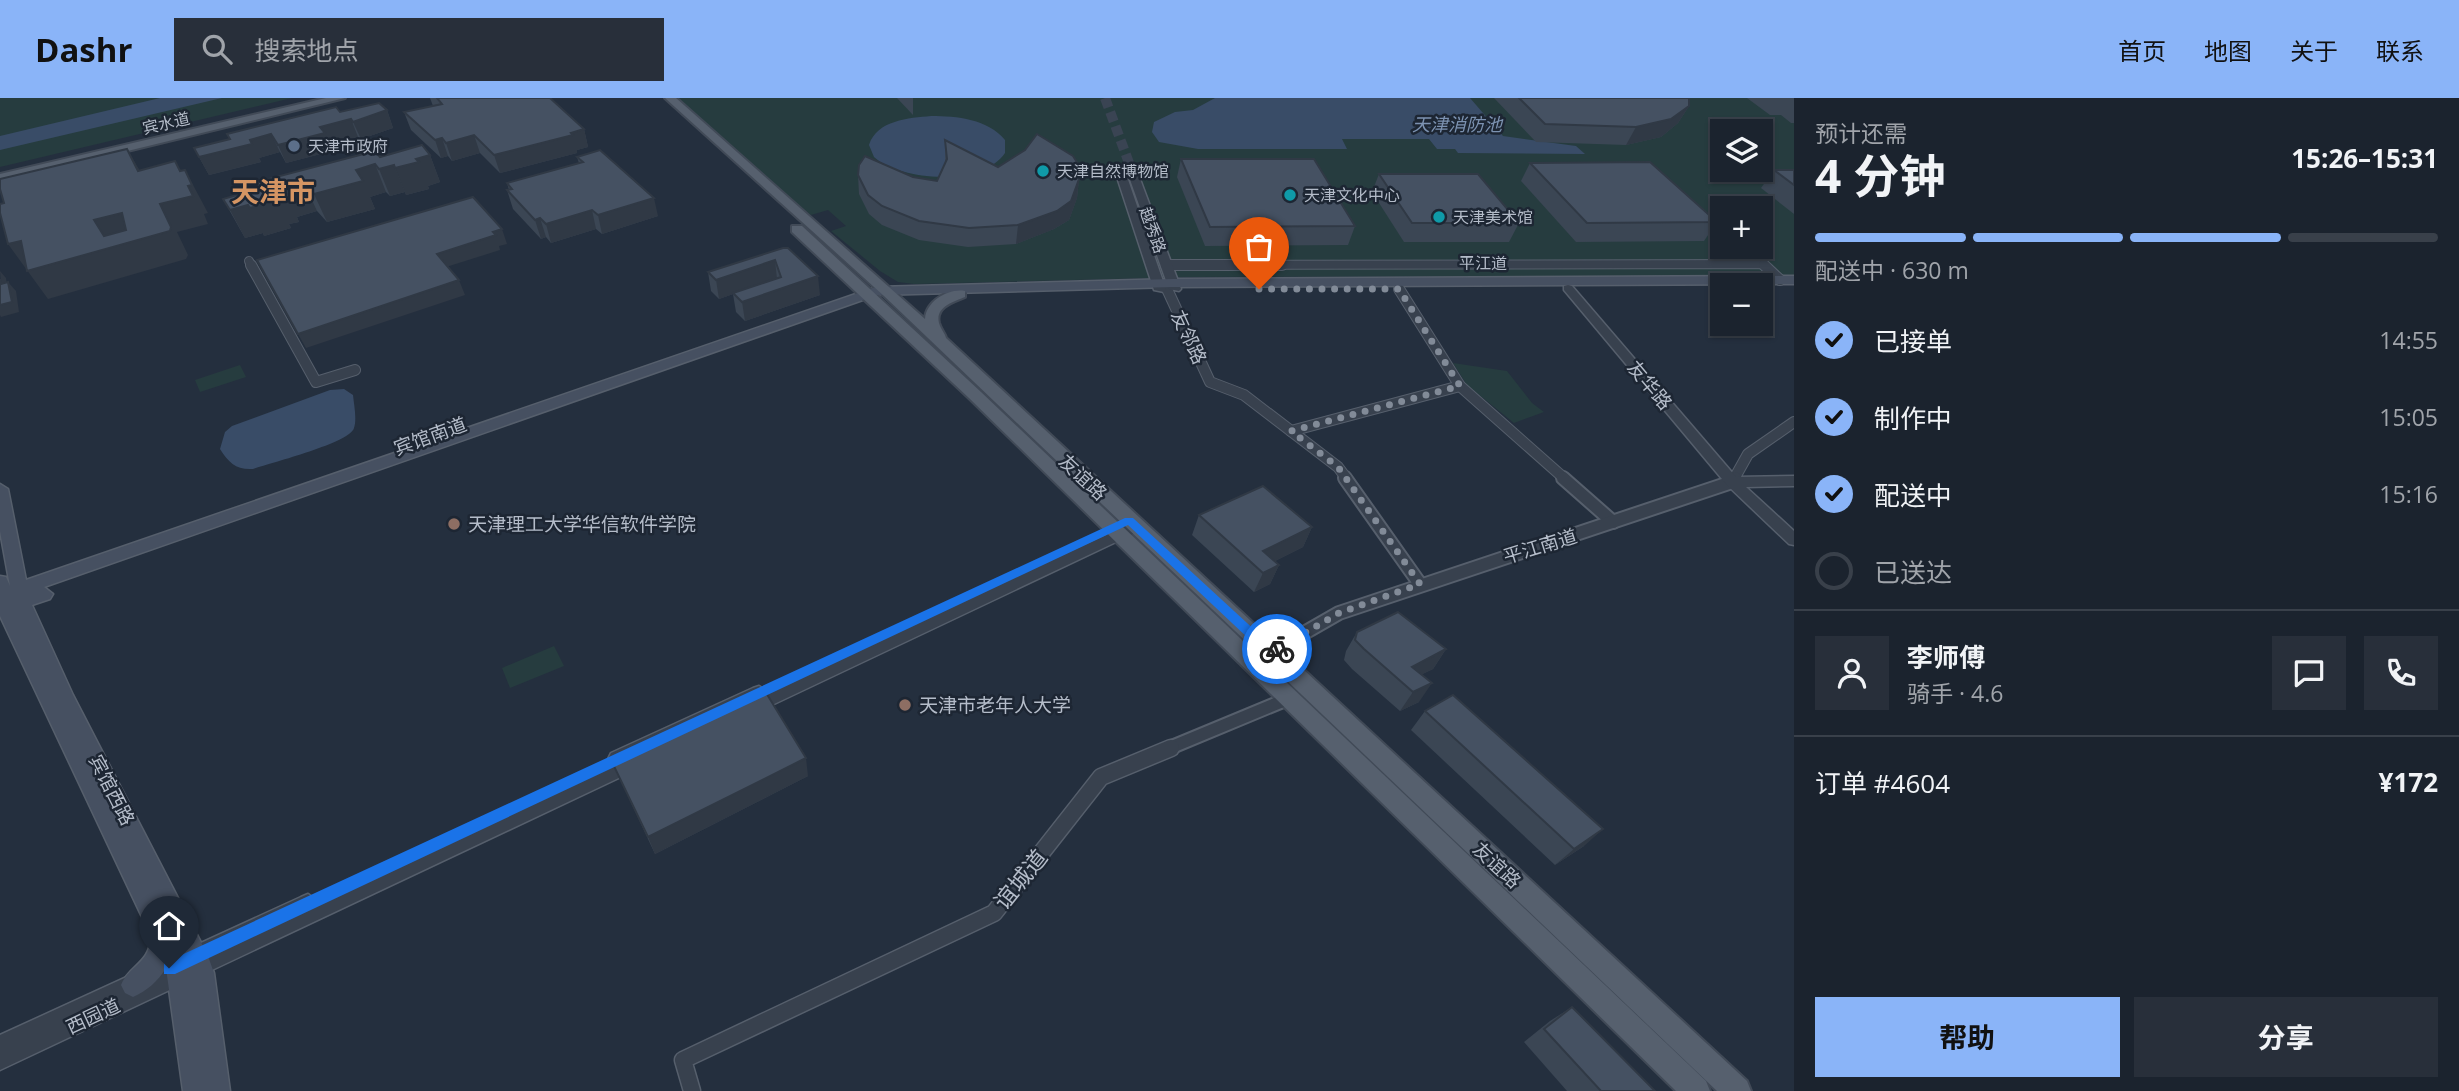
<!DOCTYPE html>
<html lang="zh">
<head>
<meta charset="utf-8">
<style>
  :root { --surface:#1b232e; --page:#282f3a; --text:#f1f3f6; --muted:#a0a4aa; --line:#39404a; --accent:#8ab4f8 }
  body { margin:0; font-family:"Open Sans","Noto Sans SC",sans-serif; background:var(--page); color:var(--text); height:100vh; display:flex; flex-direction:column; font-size:26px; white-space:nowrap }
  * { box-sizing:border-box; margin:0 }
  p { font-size:23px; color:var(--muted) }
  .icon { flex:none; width:38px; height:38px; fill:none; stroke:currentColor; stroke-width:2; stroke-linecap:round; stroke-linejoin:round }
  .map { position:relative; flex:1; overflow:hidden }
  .sheet { display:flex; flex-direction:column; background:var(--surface); width:665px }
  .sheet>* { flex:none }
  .controls { position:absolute; left:1710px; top:21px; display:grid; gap:14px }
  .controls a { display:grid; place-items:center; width:63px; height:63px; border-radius:0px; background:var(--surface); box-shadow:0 2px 5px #0004,0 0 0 2px var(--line); font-size:35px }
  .pin { position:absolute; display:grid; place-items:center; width:60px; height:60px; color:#fff; margin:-72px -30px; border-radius:50% 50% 50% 0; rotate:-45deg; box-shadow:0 0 7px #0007 }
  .pin .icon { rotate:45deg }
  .courier { position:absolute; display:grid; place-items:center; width:70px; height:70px; margin:-35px; border:5px solid #1a73e8; border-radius:50%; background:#fff; color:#222; box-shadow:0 2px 9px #0007 }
  .head em { font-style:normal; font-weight:700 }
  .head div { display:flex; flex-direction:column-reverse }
  .head { display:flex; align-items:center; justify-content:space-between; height:119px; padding:0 21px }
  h1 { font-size:46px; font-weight:700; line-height:52px }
  .bar { display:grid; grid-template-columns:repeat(4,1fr); gap:10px 7px; align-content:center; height:84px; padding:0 21px }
  .bar i { height:9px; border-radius:5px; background:var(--line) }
  .bar .current { background:var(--accent) }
  .bar p { grid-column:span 4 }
  .line { display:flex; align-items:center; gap:18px; padding:0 21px; border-top:2px solid var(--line) }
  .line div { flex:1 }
  .round { display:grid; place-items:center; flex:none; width:74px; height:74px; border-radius:0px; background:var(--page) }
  ol { padding:0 21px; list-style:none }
  li { display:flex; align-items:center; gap:21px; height:77px }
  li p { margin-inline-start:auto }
  li .icon { padding:7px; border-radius:50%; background:var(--accent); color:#111; stroke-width:4 }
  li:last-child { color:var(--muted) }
  li i { width:38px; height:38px; border:4px solid var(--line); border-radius:50% }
  .primary-button { display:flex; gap:14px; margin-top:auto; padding:14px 21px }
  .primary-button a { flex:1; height:80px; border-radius:0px; background:var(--accent); color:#111; font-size:28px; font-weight:700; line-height:80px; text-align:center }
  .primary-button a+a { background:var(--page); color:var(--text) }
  header { display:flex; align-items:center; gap:42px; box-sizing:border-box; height:98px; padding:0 35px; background:var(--accent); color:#111 }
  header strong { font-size:33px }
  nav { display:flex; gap:38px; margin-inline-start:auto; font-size:24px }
  .search { width:490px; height:63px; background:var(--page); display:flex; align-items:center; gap:18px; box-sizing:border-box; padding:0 24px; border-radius:0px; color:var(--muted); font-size:26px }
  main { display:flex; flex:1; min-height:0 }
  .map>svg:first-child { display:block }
  .green { fill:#263c3f; fill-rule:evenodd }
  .water { fill:#394c67 }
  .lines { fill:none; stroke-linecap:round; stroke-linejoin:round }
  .tertiary-tunnel { stroke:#3a4453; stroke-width:10; stroke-dasharray:10 5; stroke-linecap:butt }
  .minor-far3-casing { stroke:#565f6c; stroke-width:10 }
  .minor-far2-casing { stroke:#565f6c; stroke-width:12 }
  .minor-far1-casing { stroke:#565f6c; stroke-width:16 }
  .minor-casing { stroke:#565f6c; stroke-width:19 }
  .tertiary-casing { stroke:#565f6c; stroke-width:3 }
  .secondary-casing { stroke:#565f6c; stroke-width:3 }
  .primary-casing { stroke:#414a57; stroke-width:4 }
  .minor-far3 { stroke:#38414e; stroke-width:8 }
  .minor-far2 { stroke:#38414e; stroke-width:10 }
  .minor-far1 { stroke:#38414e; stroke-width:12 }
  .minor { stroke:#38414e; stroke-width:16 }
  .tertiary { fill:#38414e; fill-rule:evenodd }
  .secondary { fill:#465061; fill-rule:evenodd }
  .primary { fill:#56606e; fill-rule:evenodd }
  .wall { fill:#3b4654 }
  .shaded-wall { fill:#303945 }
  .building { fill:#455162; stroke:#303945; stroke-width:2; fill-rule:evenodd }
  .route { fill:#1a73e8 }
  .done { stroke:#828b98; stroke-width:7; stroke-dasharray:0 12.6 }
  .service-dot { fill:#5c6f8a; stroke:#1d2633; stroke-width:2.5 }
  .culture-dot { fill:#0f9aa8; stroke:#1d2633; stroke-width:2.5 }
  .education-dot { fill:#8d6e63; stroke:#1d2633; stroke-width:2.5 }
  .labels { text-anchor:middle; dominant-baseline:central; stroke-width:5; stroke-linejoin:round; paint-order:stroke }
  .far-street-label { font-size:16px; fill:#b4bcc9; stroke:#1d2633 }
  .far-poi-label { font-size:16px; fill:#b4bcc9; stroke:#1d2633; text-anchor:start }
  .far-water-label { font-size:18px; font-style:italic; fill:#7c92b1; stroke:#1d2633 }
  .street-label { font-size:19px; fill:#b4bcc9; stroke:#1d2633 }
  .poi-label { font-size:19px; fill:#b4bcc9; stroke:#1d2633; text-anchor:start }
  .near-street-label { font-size:23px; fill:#b4bcc9; stroke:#1d2633 }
  .far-town-label { font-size:28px; font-weight:bold; fill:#d59563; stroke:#1d2633 }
</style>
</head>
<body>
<header>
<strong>Dashr</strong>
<div class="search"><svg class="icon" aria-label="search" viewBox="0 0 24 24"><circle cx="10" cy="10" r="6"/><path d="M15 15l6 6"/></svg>搜索地点</div>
<nav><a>首页</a><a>地图</a><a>关于</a><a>联系</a></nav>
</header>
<main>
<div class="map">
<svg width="1794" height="993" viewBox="0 0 1794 993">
  <rect width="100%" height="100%" fill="#242f3e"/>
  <g class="green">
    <path d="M0,0H292L0,69Z"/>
    <path d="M676,0H1794V178L1194,179L914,186L898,184L880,173L831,133L846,128L828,112L811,117L768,83ZM1722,33H1760V72H1722ZM1722,110H1760V149H1722Z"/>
    <path d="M1453,265L1507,273L1532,305L1544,314L1514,325L1467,287Z"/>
    <path d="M240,267L246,279L200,294L195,282Z"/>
    <path d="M554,548L564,568L510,590L502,570Z"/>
  </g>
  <g class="water">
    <path d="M160,0H222L0,52V38Z"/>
    <path d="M1215,0H1470L1503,38L1576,48L1585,56L1458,55L1455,51H1437L1429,41H1342L1347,51H1198L1159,44L1152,34L1154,24L1175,14L1193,12Z"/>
    <path d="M931,18C957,18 988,21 1005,42V55C983,88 902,84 874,59L869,47C877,22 909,20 931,18Z"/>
    <path d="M344,291L353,297C354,307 357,321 354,330C350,345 270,365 253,371C236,372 229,365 220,351L225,334L232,328L330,292Z"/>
  </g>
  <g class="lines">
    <path class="tertiary-tunnel" d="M1105,0L1132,73"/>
    <g class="minor-far3-casing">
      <g id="minor-far3">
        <path d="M249,163L252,169"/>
        <path d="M1166,167L1763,166L1766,169"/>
      </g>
    </g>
    <g class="minor-far2-casing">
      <g id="minor-far2">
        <path d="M251,167L316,284L355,272"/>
        <path d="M1166,167H1282"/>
        <path d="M1764,167L1780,182"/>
        <path d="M1167,191L1210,284L1244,297L1338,369L1347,381"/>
        <path d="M1399,191L1460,288L1565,381"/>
        <path d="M1291,333L1460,288"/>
        <path d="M1734,381L1748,356L1794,324"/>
      </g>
    </g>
    <g class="minor-far1-casing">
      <g id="minor-far1">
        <path d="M1345,380L1420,486"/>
        <path d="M1563,380L1613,424"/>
        <path d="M1271,554L1339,515L1732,384L1735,380"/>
        <path d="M1167,651L1290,600"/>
      </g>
    </g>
    <g class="minor-casing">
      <path id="minor" d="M692,993L683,962L994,815L1101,679L1171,650"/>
    </g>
    <g class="tertiary-casing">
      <g id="tertiary">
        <path d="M1120,70L1125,73L1166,192L1164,194L1154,192L1115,73Z"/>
        <path d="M1132,70L1137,73L1181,191L1179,193L1169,191L1127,73Z"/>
        <path d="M1568,187L1572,188L1736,379L1794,378V388L1746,389L1794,433V447L1789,446L1727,387L1564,192V188Z"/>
        <path d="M1130,426L1137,431L1135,435L757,614L751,616L743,610L642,658L645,663L642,669L0,972V937L301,799L308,796L317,803L611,666L608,661L611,655L753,590L759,588L767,594Z"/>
      </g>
    </g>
    <g class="secondary-casing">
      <path id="secondary" d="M1794,178V186L1173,189L877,197L44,489L53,496L50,501L32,507L73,597L208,858L214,875L230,993H183L166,870C158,883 147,893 133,899L125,895L121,887C130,866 150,866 151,838L0,518V478L6,479L10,488L0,433V386L8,391L26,482L876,189L1173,181Z"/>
    </g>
    <g class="primary-casing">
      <g id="primary">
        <path d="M326,0H345L0,84V76Z"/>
        <path d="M665,0H676L925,221C926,203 949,190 965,193V199C953,204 935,209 939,225C941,232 945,235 946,240L1747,983L1751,993H1717L884,198Z"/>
        <path d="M792,128H802L981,294L1706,983L1710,993H1676L969,300L792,134Z"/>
      </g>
    </g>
    <use href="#minor-far3" class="minor-far3"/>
    <use href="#minor-far2" class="minor-far2"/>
    <use href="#minor-far1" class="minor-far1"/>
    <use href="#minor" class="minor"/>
    <use href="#tertiary" class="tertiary"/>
    <use href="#secondary" class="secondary"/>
    <use href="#primary" class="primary"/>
  </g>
  <g class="wall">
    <path d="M430,0H550L584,31L588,49L577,52V55L500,75L480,55L452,63L448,58L441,60L411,32L404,14L433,8Z"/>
    <path d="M897,0H913V17Z"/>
    <path d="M1494,0H1689V8L1678,25L1661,39L1626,47L1536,44Z"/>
    <path d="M1747,0H1794V25H1791L1781,17H1770Z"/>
    <path d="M387,12L393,30L361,41L358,39L330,46L332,53L286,65L280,54L259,60L261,64L209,77L194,50Z"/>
    <path d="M945,42L998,69L1079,81L1077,100L1069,122L1054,131L1016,146L968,149L919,142L882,127L869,116L859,96L858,77L913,79L937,83L945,65Z"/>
    <path d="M430,57L440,84L428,88L429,91L406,97L405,94L390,98L386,94L370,99L375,111L327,124L317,113L297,119L299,124L289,126L291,130L264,138L263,135L245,140L223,101L260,91L257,84L380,59Z"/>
    <path d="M577,59L658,118L602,136L596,131L551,145L546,139L541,141L513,111L507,92H509L507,85L579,65Z"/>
    <path d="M1181,61L1355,128L1348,147L1205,148L1177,79Z"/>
    <path d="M1530,65L1717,124L1704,143L1576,144L1521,83Z"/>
    <path d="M1774,72H1794V116L1761,90Z"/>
    <path d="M1379,76L1519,125L1509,144H1404L1372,94Z"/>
    <path d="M783,150L820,197L745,223L736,214L733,196L719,201L711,193L708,174Z"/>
    <path d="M1199,417L1312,429L1303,449L1275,463L1279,467L1270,486L1254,494L1192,437Z"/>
    <path d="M1357,534L1446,551L1433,571L1422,576L1419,604L1400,613L1352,571L1344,562L1346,553Z"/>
    <path d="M1425,613L1584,748L1555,767L1411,632Z"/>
    <path d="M612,664L808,678L655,756Z"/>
    <path d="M1572,909L1655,993H1567L1524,944L1550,923Z"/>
  </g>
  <g class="shaded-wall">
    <path d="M1689,8L1678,25L1661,39L1626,47L1636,29Z"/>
    <path d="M387,12L393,30L361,41L353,24Z"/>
    <path d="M351,21L358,39L330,46L332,53L286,65L278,47L320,29Z"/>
    <path d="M584,31L588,49L577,52V55L500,75L494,57Z"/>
    <path d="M271,36L280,54L259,60L261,64L209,77L199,59L250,42Z"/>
    <path d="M474,37L480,55L452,63L446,45Z"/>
    <path d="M442,40L448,58L441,60L435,42Z"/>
    <path d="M127,51L143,78L138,73Z"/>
    <path d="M430,57L440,84L428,88L429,91L406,97L395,70L416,61Z"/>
    <path d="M375,66L386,94L370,99L375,111L327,124L314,96L356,72Z"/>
    <path d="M394,67L405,94L390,98L379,71Z"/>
    <path d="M185,72L208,115L204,116L208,126L177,134L188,157L186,161L48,201L8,146L94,122L160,106L189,88Z"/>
    <path d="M1079,81L1077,100L1069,122L1054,131L1016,146L1018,127Z"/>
    <path d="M304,85L317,113L297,119L299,124L289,126L291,130L264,138L263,135L245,140L230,112L275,99L283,91Z"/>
    <path d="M654,100L658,118L602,136L598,117Z"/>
    <path d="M592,112L596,131L551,145L546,126Z"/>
    <path d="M540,120L546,139L541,141L535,122Z"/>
    <path d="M502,131L507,146L499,148L500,152L443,170L437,156Z"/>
    <path d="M775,162L777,181L719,201L716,182Z"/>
    <path d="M0,173L6,180L8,195L1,186Z"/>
    <path d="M818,178L820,197L745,223L742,204Z"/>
    <path d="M459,182L465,197L306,250L298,236Z"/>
    <path d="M8,184L16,193L19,214L1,219L0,217V207Z"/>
    <path d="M1312,429L1303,449L1259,471L1263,453Z"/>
    <path d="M1279,467L1270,486L1254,494L1263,475Z"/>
    <path d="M1446,551L1433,571L1403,586L1412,569Z"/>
    <path d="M1432,585L1419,604L1400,613L1413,594Z"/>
    <path d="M806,660L808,678L655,756L648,739Z"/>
    <path d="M1603,731L1584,748L1555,767L1574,751Z"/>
  </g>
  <g class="building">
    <path d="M437,0H550L584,31L571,35L573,37L494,57L474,37L446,45L442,40L435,42L404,14L442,6Z"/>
    <path d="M1519,0H1689V8L1671,21L1636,29L1545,26Z"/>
    <path d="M379,5L387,12L353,24L351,21L320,29L325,35L278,47L271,36L250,42L252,46L199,59L194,50L230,41L227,36L336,9L340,14Z"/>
    <path d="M1037,36L1073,58L1080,69L1079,81L1071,103L1057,113L1018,127L969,130L919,123L882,108L868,97L858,77L859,67L865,58L913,79L937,83L947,61L945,42L998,69L1025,52Z"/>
    <path d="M422,47L430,57L416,61L419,64L395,70L394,67L379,71L375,66L356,72L363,83L314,96L304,85L283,91L285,96L275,99L277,102L250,110L248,107L230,112L223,101L261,90L257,84L375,53L380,59Z"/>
    <path d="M127,51L138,73L175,63L180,73L185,72L192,87L188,88L193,98L160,106L171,129L170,133L27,173L21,143L8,146L0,115V106L4,105L0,91V81ZM122,115L126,132L104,138L94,122Z"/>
    <path d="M600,52L654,100L598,117L592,112L546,126L540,120L535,122L507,92L512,91L507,85L583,64L577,59Z"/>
    <path d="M1181,61H1314L1355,128L1210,129Z"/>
    <path d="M1650,64L1717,124L1587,125L1530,65Z"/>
    <path d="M1774,72H1794V87Z"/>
    <path d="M1379,76H1478L1519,125H1412Z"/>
    <path d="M473,99L502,131L493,134L496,137L437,156L459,182L298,236L257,162Z"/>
    <path d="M783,150H788L818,178L742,204L733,195L781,179L775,162L716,182L708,174Z"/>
    <path d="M0,181L1,186L8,184L12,204L0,207Z"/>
    <path d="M1263,388L1312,429L1263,453L1279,467L1263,475L1199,417Z"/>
    <path d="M1398,514L1446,551L1412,569L1432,585L1413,594L1364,551L1355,542L1357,534Z"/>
    <path d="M765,593L806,660L648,739L612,664Z"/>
    <path d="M1453,597L1603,731L1574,751L1425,613Z"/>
    <path d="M1572,909L1655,993H1601L1544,931Z"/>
  </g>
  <path class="route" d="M1125,420H1133L1272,548L1281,547V554L1267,558L1128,427L175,876H164V865Z"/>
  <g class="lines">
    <path class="done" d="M1259,191H1399L1460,288L1291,333L1338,369L1420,486L1339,515L1277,551"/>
  </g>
  <circle class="service-dot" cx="294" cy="48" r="7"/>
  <g class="culture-dot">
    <circle cx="1043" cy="73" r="7"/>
    <circle cx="1290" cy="97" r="7"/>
    <circle cx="1439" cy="119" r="7"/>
  </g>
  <g class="education-dot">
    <circle cx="454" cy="426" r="7"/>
    <circle cx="905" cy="607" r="7"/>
  </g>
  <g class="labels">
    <g class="far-street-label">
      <text transform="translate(166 25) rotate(-13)">宾水道</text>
      <text transform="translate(1153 132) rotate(70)">越秀路</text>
      <text x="1483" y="165">平江道</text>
    </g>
    <g class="far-poi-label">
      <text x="308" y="48">天津市政府</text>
      <text x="1057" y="73">天津自然博物馆</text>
      <text x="1304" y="97">天津文化中心</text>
      <text x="1453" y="119">天津美术馆</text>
    </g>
    <g class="far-water-label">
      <text x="1457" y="26">天津消防池</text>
    </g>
    <g class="street-label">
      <text transform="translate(1189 239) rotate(65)">友邻路</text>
      <text transform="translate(1650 287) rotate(50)">友华路</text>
      <text transform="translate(430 338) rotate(-20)">宾馆南道</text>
      <text transform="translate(1083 379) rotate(43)">友谊路</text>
      <text transform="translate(1540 448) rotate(-17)">平江南道</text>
      <text transform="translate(112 692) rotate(63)">宾馆西路</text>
      <text transform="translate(1497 767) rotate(43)">友谊路</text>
      <text transform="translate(93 918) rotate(-25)">西园道</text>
    </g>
    <g class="poi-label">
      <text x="468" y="426">天津理工大学华信软件学院</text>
      <text x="919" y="607">天津市老年人大学</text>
    </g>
    <g class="near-street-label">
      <text transform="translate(1020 781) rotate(-51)">谊城道</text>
    </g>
    <g class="far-town-label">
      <text x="273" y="93">天津市</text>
    </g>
  </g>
</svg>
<div class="controls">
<a><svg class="icon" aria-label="layers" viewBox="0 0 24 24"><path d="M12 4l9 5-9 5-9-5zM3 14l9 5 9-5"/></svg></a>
<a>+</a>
<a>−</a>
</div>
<div class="pin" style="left:1259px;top:191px;background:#ea580c"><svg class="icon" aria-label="bag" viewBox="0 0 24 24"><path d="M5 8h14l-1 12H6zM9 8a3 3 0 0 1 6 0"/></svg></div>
<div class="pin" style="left:169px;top:870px;background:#1f2937"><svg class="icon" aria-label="home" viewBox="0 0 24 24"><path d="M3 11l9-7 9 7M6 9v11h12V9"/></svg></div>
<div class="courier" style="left:1277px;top:551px"><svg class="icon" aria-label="bike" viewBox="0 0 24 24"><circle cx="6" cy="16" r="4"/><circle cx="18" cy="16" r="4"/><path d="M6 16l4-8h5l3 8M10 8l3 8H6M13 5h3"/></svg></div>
</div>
<section class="sheet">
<div class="head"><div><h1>4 分钟</h1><p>预计还需</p></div><em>15:26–15:31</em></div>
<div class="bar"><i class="current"></i><i class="current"></i><i class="current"></i><i></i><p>配送中 · 630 m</p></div>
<ol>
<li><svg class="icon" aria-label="check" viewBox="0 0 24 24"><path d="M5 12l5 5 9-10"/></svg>已接单<p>14:55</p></li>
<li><svg class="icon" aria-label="check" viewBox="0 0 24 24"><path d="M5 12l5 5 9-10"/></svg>制作中<p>15:05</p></li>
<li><svg class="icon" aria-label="check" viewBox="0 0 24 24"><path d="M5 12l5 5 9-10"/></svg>配送中<p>15:16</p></li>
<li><i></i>已送达</li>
</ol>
<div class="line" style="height:126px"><a class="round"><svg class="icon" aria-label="person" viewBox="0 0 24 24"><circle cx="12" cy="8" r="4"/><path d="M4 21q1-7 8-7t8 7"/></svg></a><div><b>李师傅</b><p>骑手 · 4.6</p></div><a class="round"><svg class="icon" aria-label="chat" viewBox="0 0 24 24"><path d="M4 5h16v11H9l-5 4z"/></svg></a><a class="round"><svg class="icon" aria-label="phone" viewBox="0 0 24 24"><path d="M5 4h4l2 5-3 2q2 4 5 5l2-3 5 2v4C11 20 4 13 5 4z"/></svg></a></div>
<div class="line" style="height:91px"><div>订单 #4604</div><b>¥172</b></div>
<div class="primary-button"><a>帮助</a><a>分享</a></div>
</section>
</main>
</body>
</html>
